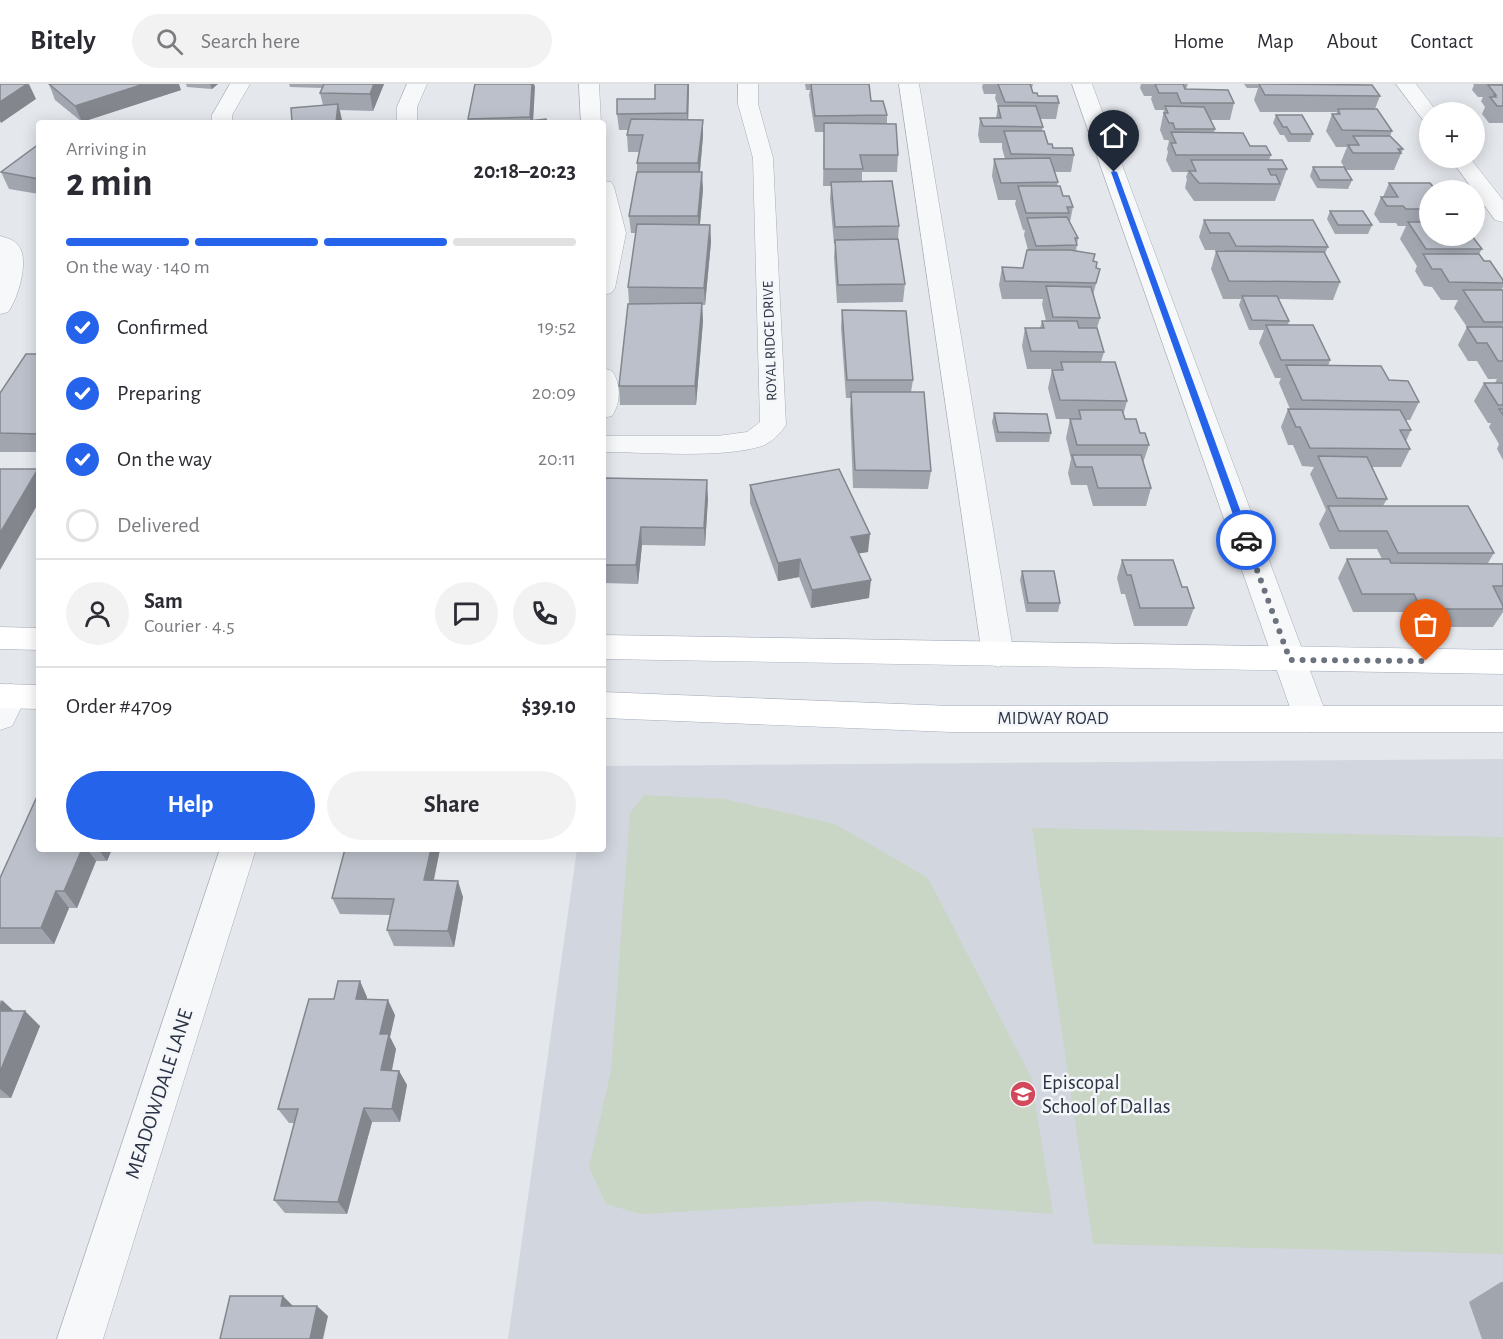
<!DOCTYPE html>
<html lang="en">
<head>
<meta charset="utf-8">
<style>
  :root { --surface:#fff; --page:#f2f2f3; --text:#2b2b33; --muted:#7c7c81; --line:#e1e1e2; --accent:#2563eb }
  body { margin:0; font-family:"Alegreya Sans",sans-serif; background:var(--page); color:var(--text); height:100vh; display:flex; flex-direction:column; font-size:22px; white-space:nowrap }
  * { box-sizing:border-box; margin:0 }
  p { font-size:20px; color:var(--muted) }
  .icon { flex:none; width:33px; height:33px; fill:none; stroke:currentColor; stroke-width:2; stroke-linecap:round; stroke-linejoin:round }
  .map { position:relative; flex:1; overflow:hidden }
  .drawer { position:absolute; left:36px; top:36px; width:570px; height:732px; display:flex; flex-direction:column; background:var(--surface); border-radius:6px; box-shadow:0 3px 15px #0003 }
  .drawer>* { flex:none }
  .controls { position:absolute; left:1419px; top:18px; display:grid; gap:12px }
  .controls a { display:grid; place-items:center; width:66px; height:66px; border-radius:50%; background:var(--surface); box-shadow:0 3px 15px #0003; font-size:30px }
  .pin { position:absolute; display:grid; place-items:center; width:51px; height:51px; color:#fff; margin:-62px -26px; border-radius:50% 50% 50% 0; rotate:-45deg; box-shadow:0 0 6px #0007 }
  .pin .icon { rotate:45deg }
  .courier { position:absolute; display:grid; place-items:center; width:60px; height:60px; margin:-30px; border:4px solid #2563eb; border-radius:50%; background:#fff; color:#222; box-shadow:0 2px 8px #0007 }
  .summary em { font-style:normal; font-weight:700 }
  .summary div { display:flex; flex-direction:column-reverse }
  .summary { display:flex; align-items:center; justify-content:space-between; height:102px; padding:0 30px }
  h1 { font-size:39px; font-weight:700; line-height:45px }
  .bar { display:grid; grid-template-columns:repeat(4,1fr); gap:9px 6px; align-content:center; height:72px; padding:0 30px }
  .bar i { height:8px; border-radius:4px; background:var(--line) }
  .bar .current { background:var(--accent) }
  .bar p { grid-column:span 4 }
  .line { display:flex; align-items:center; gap:15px; padding:0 30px; border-top:2px solid var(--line) }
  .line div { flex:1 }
  .round { display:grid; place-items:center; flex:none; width:63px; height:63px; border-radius:32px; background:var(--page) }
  ol { padding:0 30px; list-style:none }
  li { display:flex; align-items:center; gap:18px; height:66px }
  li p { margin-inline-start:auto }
  li .icon { padding:6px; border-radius:50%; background:var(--accent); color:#fff; stroke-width:4 }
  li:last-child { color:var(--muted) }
  li i { width:33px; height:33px; border:3px solid var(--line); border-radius:50% }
  .button { display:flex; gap:12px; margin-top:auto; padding:12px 30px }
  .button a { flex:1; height:69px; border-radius:36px; background:var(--accent); color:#fff; font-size:24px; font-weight:700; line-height:69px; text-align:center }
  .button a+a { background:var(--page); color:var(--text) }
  header { display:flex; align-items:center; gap:36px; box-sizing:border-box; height:84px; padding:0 30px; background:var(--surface); border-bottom:2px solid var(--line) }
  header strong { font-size:28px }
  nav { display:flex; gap:33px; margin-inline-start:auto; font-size:21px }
  .search { width:420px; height:54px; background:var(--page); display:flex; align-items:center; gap:15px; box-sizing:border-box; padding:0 21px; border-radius:33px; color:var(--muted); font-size:22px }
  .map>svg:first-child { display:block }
  .built { fill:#d2d6de }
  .green { fill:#c9d6c5 }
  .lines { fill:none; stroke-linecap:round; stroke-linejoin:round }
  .minor-casing { stroke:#a9aeb7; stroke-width:1 }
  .major-casing { stroke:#a3abb8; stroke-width:1 }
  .minor { fill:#f7f8fa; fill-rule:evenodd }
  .major { fill:#fff; fill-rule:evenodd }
  .wall { fill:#a1a5ae }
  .shaded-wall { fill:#83868d }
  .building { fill:#bbc0ca; stroke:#83868d; stroke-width:1.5 }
  .route { fill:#2563eb }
  .done { stroke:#6c737f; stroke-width:6; stroke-dasharray:0 10.8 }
  .labels { text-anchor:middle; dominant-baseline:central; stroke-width:5; stroke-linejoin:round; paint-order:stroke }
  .far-street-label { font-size:15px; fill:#2b3445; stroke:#f4f6f9 }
  .street-label { font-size:18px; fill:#2b3445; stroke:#f4f6f9 }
  .near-poi-label { font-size:21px; fill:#2b3445; stroke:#f4f6f9; text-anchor:start }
  .near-street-label { font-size:21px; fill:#2b3445; stroke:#f4f6f9 }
</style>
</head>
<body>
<header>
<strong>Bitely</strong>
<div class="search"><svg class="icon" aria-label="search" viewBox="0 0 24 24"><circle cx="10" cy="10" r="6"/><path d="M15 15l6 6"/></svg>Search here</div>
<nav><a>Home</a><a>Map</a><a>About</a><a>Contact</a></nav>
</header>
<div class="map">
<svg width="1503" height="1255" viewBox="0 0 1503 1255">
  <rect width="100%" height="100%" fill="#e4e7ec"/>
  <path class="built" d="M1503,675V1255H508L577,765H603V682Z"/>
  <g class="green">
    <path d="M644,711L724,715L835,740L928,794L1031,993L1053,1130L872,1117L641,1130L606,1120L589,1083L611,987L630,729Z"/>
    <path d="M1032,744L1503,753V1170L1093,1160Z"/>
  </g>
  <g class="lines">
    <g class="minor-casing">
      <g id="minor">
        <path d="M230,0H250L232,31V39H212V31Z"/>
        <path d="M407,0H427L417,23V39H397V23Z"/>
        <path d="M579,0H599L601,39H581Z"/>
        <path d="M738,0H758V20L773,74L786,341C781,349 771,359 762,362C722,375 646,368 603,368V352H717L747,348L760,338L753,74L738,20Z"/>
        <path d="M899,0H919L1014,571L1009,579L998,583L987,579L982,571Z"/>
        <path d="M1072,0H1092L1328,635L1323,644L1311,648L1299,644L1294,635Z"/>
        <path d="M1396,0H1416L1437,28H1430V38L1423,36Z"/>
        <path d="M1450,74H1470L1503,116V138L1495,136Z"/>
        <path d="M603,97L611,98L614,103L626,149L615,204L611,209L603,211Z"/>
        <path d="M0,152C6,154 13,155 17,160C31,173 18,215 8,228L0,230Z"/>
        <path d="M603,284L612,287C621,299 621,319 612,332L603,334Z"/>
        <path d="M11,600L23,603L27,612L12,642L0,646V603Z"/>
        <path d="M220,765H256L103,1255H57Z"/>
      </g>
    </g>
    <g class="major-casing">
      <g id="major">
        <path d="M0,543L39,544V566L0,565Z"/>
        <path d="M603,551L1503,566V590L603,575Z"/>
        <path d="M0,600L39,601V625L0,624Z"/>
        <path d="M603,608L951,622H1503V648H951L603,634Z"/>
      </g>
    </g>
    <use href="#minor" class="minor"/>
    <use href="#major" class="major"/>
  </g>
  <g class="wall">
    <path d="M49,0L181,6L82,38L55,16Z"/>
    <path d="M186,0H218L212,5L187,3Z"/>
    <path d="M289,0H384L373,27L340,26L342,39H279L292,38L323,21L320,9L323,4L290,3Z"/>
    <path d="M475,0H534L533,36L547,39H469L468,35Z"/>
    <path d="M689,0L688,35L703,52L700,88L703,105L700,140L710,141L711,158L705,221H702L703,237L696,321H620L619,302L629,220L628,203L636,149H631L629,132L637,88V79L639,68H628L627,51L628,46H619L617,30Z"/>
    <path d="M805,0H869L871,17L887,31V40L898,71L897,88H862V97L899,142L898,155L905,200L903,218L837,219L834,173L835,160H834L830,115L831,102H823L824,48H815L809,11L810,6H806Z"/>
    <path d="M983,0H1033L1032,4L1033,9L1038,12L1059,19L1056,35H1040L1043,43L1042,47L1048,60L1053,64L1074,71L1071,88H1054L1058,98L1057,102L1063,112L1073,123L1070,138L1078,154L1076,167L1093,177L1096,184L1100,185L1093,211L1100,234L1097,244L1104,268L1101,278L1127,317L1123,332L1125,335L1140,349L1149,361L1143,379L1151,404L1146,422H1093L1087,401H1071L1068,389L1071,375L1066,354L1070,335H1076H1056L1048,304L1052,286L1059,285H1027L1022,262L1025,244H1040L1042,237H1046L1042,220L1043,215H1002L999,201L1002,183L1023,184L1028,166L1024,151L1025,146H1023L1015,120L1016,116H998L992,92L994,75H1005L1002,64V59H980L978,51L980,34H996L998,22L995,14L996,10H984L982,3Z"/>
    <path d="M1141,0H1188L1186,5L1234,19L1230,36H1210L1215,45L1214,48L1250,62L1271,71L1269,76L1287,85L1275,117H1194L1185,104L1187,95L1186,93L1188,88H1172L1166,76L1168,68L1167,65L1169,57L1168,56H1164L1160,46L1164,26H1155L1151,15L1152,12H1144L1140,4Z"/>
    <path d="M1244,0H1360L1380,12L1375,25L1392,47L1390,52L1403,65L1394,86H1346L1341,78L1347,63H1336L1326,47L1332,30H1336L1337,28H1260L1254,16L1258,4H1247Z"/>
    <path d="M1473,0H1503V39H1489L1482,30L1485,23L1481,17L1483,13H1478L1472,6L1474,1Z"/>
    <path d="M1276,31L1313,50L1310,58H1288L1284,51H1280L1273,39Z"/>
    <path d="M39,60V110L9,105L1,88Z"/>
    <path d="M1313,83L1352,96L1348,105L1317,104L1310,92Z"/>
    <path d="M1389,99L1430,106V152L1482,165L1479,170L1503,199V203L1501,206H1503V376L1497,365L1499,360L1489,343L1491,339H1488L1474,317L1484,299H1495L1497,295H1488L1477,277H1468L1458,261L1467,243L1454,224L1458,216H1441L1432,203L1424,202L1415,187L1417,182L1400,155L1406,142H1398L1396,139H1380L1374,130L1381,113H1383Z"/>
    <path d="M1330,127L1372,141L1368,150H1335L1327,135Z"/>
    <path d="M1204,136L1328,163L1325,169L1340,198L1333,216L1279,215L1289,237L1288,241L1330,276L1328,282L1389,296L1419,318L1410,336H1406L1411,346L1406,357L1410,365L1401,383H1372L1387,415L1383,422L1494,469L1488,479L1503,480V520H1502L1503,528L1493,543H1411L1404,528H1353L1338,494L1347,475H1382L1377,465H1330L1319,440L1326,426L1310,390L1314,383L1302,382L1293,361H1288L1281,343L1288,325H1290L1279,299L1281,294H1275L1259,259L1264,246H1249L1239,221L1241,215H1223L1211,185L1216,167L1224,168V166H1205L1199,153Z"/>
    <path d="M842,226L913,296L911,308L931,387L928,405L853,404L850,326L851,314H846L841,244Z"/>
    <path d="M39,270V368H0V309Z"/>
    <path d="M994,329L1051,349L1049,358H996L992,338Z"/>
    <path d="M603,394L708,414L705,462L642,461L638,500L603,499Z"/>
    <path d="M750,401L868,468L858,469L869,514L811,524L799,493L778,497L750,419Z"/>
    <path d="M1122,476L1194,524L1187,542H1134L1125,510H1121L1117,494Z"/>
    <path d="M1022,487L1060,519L1058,528H1026L1020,496Z"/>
    <path d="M39,765H112L107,777H96L77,824H69L54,860H0V794Z"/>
    <path d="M440,765L434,796L463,813L454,863L394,862L387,846L390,831L340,830L332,814Z"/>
    <path d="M367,913V915L395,931L390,953L396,965L392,986L399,987L407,1001L400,1038H372L347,1130L285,1129L274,1116L295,1039H289L278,1025L334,915Z"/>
    <path d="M0,916L13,927L40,942L11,1014H0Z"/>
    <path d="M1501,1198H1503V1255H1482L1469,1218Z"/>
  </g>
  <g class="shaded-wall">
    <path d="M27,0H29L36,15L1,39L0,37V18Z"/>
    <path d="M144,0H179L181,6L82,38L75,22Z"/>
    <path d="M210,0H218L212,5Z"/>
    <path d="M374,0H384L373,27L370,10Z"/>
    <path d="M532,0H534L535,3L533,39H531L530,33Z"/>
    <path d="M688,0H689L688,46L687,29Z"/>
    <path d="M338,20L342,36V39H336Z"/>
    <path d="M703,36V52L699,96L698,79Z"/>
    <path d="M702,88L703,105L699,150L698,132Z"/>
    <path d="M710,141L711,158L705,221L704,204Z"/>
    <path d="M702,219L703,237L696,321L695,302Z"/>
    <path d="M38,385L39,387V418L0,486V449Z"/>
    <path d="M707,396L708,414L705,462L704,444Z"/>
    <path d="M641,443L642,461L638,500L636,481Z"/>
    <path d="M870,450L868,468L849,471L851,453Z"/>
    <path d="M800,475L799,493L778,497V479Z"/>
    <path d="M871,496L869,514L811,524L812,506Z"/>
    <path d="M82,765H87L96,777L77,824L64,807Z"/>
    <path d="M98,765H112L107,777Z"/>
    <path d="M431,765H440L430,813L424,796Z"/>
    <path d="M458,797L463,813L454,863L448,847Z"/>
    <path d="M56,807L69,824L54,860L41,844Z"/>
    <path d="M360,897L367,913L364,930L356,915Z"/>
    <path d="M2,916L18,931L0,929V921Z"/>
    <path d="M388,916L395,931L390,953L396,965L389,1000L381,986L380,950Z"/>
    <path d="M25,927L40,942L11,1014L0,1005V988Z"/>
    <path d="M399,987L407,1001L400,1038L392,1025Z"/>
    <path d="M364,1024L372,1038L347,1130L338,1118Z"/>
    <path d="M283,1212L294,1223L281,1222Z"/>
    <path d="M317,1222L328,1232L323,1255H310Z"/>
  </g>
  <g class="building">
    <path d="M0,0H27L0,18Z"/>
    <path d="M49,0H144L75,22Z"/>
    <path d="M324,0H374L370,10L320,9Z"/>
    <path d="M475,0H532L530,33L468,35Z"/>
    <path d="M655,0H688L687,29L617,30V15H655Z"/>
    <path d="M811,0H869L871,17H883L887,31L815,32Z"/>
    <path d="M998,0H1030L1033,9H1037L1038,12H1057L1059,19L1005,18Z"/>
    <path d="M1155,0H1183L1185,5L1228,6L1234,19H1181L1177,9H1159Z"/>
    <path d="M1259,0L1372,1L1380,12L1265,11Z"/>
    <path d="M1488,1H1503V22H1497L1490,13H1496L1494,11H1496Z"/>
    <path d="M338,20L336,39H279L292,38L291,24Z"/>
    <path d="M998,22H1036L1043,43L983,42L980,34H1001Z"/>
    <path d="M1165,22L1204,23L1215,45H1175L1173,39H1169L1164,29H1168Z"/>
    <path d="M1338,25H1377L1392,47L1342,46L1332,30H1340Z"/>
    <path d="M1276,31H1302L1313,50H1291L1287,43H1283Z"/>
    <path d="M546,35L547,39H508Z"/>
    <path d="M631,35L703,36L698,79H637L643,51H627Z"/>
    <path d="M824,39L896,40L898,71H860L863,85H824Z"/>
    <path d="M1004,47H1044L1048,60H1052L1053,64H1072L1074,71L1011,70Z"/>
    <path d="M1171,48L1243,49L1250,62H1266L1271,71H1176L1171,59H1176Z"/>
    <path d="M1353,52H1390L1403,65H1398L1401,69H1353L1348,61H1359Z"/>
    <path d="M39,60V95L1,88Z"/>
    <path d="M1050,74L1058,98L1001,99L994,75Z"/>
    <path d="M1191,76H1282L1287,85H1268L1271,91H1276L1280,100L1199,99L1189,87H1196Z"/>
    <path d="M1313,83H1344L1352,96H1320Z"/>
    <path d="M637,88H702L698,132H629Z"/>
    <path d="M892,97L899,142L835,143L831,98Z"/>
    <path d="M1389,99H1430L1436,106H1430V125H1406L1403,122H1387L1381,113H1398Z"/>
    <path d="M1018,102H1060L1063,112H1069L1073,123H1067L1069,129H1026Z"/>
    <path d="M1330,127H1363L1372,141H1338Z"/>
    <path d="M1067,133L1078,154H1075L1077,161L1036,162L1027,134Z"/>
    <path d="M1204,136H1313L1328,163L1236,162L1229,149H1210Z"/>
    <path d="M1408,138H1430V152H1472L1482,165H1426Z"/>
    <path d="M637,140L710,141L704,204L628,203Z"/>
    <path d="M898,155L905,200L838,201L835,156Z"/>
    <path d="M1027,166H1070L1095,170L1093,177L1097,178L1096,184L1100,185L1096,199L1005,197L1002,183L1023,184Z"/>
    <path d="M1216,167L1324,168L1340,198L1229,197Z"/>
    <path d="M1423,170H1479L1484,177H1490L1503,196V199L1449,198L1441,185H1432Z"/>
    <path d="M1046,202L1091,203L1100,234L1053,233Z"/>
    <path d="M1463,206H1503V238H1484Z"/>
    <path d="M1242,212H1277L1289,237L1252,236Z"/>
    <path d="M702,219L695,302H619L628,220Z"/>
    <path d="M842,226L906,227L913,296H847Z"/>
    <path d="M1042,237H1077L1079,244H1097L1104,268L1031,267L1025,244H1044Z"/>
    <path d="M1266,241H1313L1330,276H1281Z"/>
    <path d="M1467,243H1503V277H1498L1487,259H1477Z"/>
    <path d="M26,270H39V350L0,349V309Z"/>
    <path d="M1061,278H1115L1127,317L1060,316L1052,286H1063Z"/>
    <path d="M1286,281L1381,282L1389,296L1408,297L1419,318L1302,316Z"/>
    <path d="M1484,299H1503V321H1498Z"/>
    <path d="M851,308H924L931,387L855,386Z"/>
    <path d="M1288,325L1400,326L1411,346H1400L1410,365L1310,364L1300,343H1296Z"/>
    <path d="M1499,325H1503V331Z"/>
    <path d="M1079,326H1122L1125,335H1136L1140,349H1145L1149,361H1077L1070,335H1081Z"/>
    <path d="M994,329L1047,330L1051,349L998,348Z"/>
    <path d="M1072,371H1141L1151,404H1098L1092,383H1076Z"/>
    <path d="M1318,372L1367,373L1387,415L1337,414Z"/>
    <path d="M0,385H38L0,449Z"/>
    <path d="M839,385L870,450L851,453L871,496L812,506L800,475L778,479L750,401Z"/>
    <path d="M603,394L707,396L704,444L641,443L636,481H603Z"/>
    <path d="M1328,422H1468L1494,469H1398L1387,447H1339Z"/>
    <path d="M1347,475H1389L1391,479L1503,480V502H1493L1503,522V525H1421L1414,510H1362Z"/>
    <path d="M1122,476H1173L1182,503H1187L1194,524H1140L1131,491H1127Z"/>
    <path d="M1022,487H1054L1060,519H1028Z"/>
    <path d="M39,708V765H82L64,807H56L41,844H0V794Z"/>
    <path d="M345,765H431L424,796L458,797L448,847L387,846L394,815L332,814Z"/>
    <path d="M338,897H360L356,915L388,916L380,950H389L381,986L399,987L392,1025L364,1024L338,1118L274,1116L298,1025H278L309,915H334Z"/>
    <path d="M0,927H25L0,988Z"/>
    <path d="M230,1212H283L281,1222H317L310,1255H220Z"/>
  </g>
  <path class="route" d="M1114,87L1117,88L1251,456L1249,458L1242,456L1111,88Z"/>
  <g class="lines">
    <path class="done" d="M1246,456L1290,576L1426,577"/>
  </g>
  <defs>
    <g id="school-disc" transform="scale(1.35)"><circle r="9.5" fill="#d1495b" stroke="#f4f6f9"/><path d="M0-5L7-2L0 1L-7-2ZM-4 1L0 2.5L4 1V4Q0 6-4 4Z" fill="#fff"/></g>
  </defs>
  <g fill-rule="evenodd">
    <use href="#school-disc" x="1023" y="1010"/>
  </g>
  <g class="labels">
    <g class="far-street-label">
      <text transform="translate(770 257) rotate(-92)">ROYAL RIDGE DRIVE</text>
    </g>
    <g class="street-label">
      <text x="1053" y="635">MIDWAY ROAD</text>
    </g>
    <g class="near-poi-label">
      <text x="1042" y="998">Episcopal<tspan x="1042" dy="24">School of Dallas</tspan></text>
    </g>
    <g class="near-street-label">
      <text transform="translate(159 1010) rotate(-72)">MEADOWDALE LANE</text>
    </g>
  </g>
</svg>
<div class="controls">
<a>+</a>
<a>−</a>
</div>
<div class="pin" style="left:1426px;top:577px;background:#ea580c"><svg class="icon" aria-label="bag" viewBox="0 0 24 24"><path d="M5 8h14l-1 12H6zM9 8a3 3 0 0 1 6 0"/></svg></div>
<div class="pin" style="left:1114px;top:88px;background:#1f2937"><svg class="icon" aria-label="home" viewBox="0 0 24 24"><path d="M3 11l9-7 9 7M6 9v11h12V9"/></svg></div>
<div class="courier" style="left:1246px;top:456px"><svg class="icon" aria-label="car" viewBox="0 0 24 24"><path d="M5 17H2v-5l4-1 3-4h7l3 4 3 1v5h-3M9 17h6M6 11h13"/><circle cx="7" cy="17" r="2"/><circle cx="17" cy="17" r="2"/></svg></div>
<section class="drawer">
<div class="summary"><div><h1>2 min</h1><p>Arriving in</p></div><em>20:18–20:23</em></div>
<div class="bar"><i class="current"></i><i class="current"></i><i class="current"></i><i></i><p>On the way · 140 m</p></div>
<ol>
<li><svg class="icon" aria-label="check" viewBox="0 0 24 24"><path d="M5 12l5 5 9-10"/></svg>Confirmed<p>19:52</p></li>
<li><svg class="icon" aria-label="check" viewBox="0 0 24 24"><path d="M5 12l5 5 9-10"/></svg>Preparing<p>20:09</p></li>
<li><svg class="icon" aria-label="check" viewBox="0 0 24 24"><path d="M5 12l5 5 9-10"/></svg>On the way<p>20:11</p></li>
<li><i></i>Delivered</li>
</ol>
<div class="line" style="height:108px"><a class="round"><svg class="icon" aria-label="person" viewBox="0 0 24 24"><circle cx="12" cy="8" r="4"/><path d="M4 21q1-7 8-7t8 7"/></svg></a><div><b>Sam</b><p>Courier · 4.5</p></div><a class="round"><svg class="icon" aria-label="chat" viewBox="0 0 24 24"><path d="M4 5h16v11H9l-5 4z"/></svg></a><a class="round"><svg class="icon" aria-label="phone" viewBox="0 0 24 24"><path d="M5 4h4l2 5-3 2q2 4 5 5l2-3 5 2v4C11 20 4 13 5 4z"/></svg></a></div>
<div class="line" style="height:78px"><div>Order #4709</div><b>$39.10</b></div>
<div class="button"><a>Help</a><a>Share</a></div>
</section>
</div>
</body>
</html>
